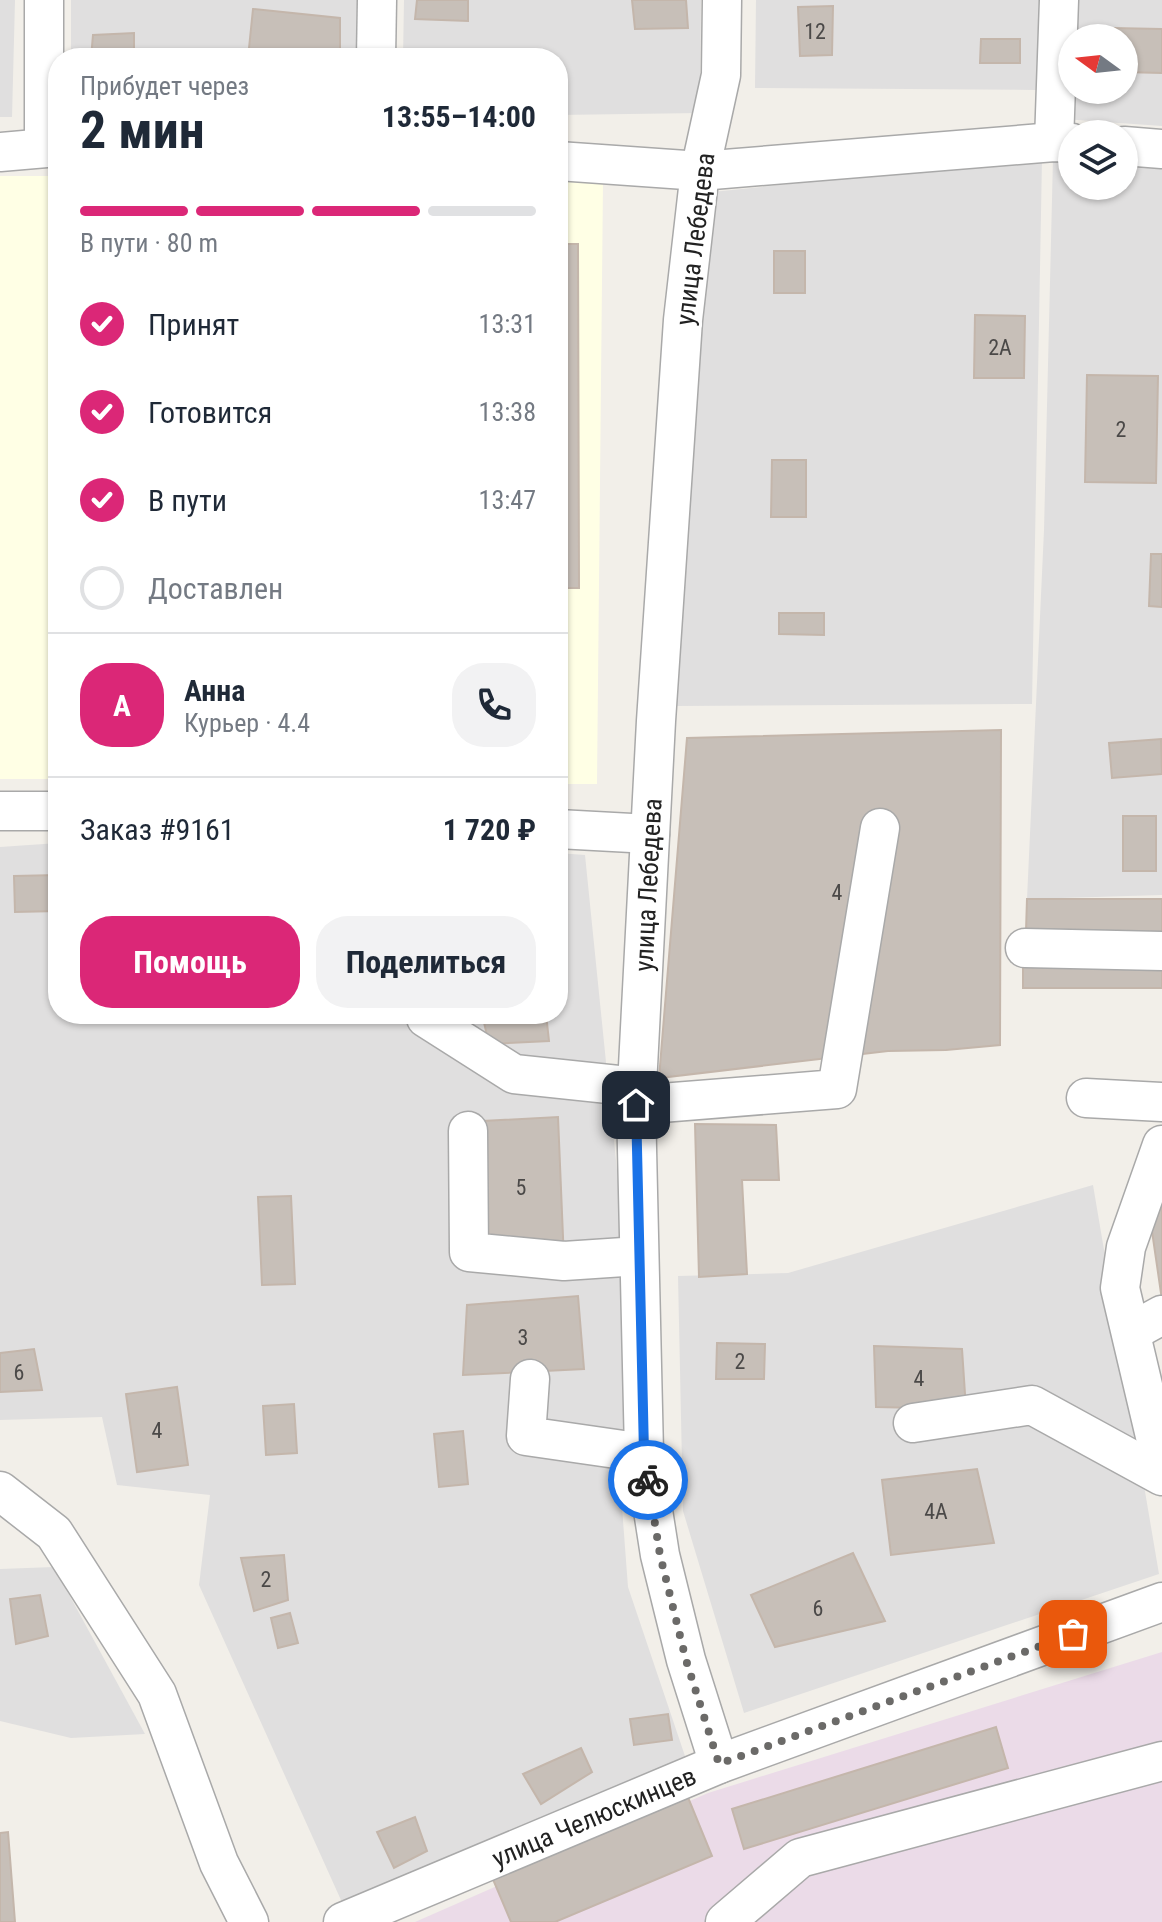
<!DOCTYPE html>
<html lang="ru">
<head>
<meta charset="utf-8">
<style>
  :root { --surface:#fff; --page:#f2f2f3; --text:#1f2937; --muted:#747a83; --line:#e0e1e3; --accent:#db2777 }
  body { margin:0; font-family:"Roboto Condensed",sans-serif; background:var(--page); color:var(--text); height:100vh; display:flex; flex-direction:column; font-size:30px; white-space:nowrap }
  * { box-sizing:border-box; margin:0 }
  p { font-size:26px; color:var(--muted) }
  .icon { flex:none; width:44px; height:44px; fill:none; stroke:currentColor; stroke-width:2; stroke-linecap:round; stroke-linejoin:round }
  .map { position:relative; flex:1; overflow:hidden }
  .sheet { position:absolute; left:48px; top:48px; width:520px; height:976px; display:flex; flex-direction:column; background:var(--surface); border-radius:32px; box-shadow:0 2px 6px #0004 }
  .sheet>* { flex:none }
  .needle { width:52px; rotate:285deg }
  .controls { position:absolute; left:1058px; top:24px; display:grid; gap:16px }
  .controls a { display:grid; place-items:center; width:80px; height:80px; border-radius:50%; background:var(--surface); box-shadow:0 2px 6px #0004; font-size:40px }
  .pin { position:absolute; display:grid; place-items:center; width:68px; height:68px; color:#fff; margin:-34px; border-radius:16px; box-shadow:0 4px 12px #0006 }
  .courier { position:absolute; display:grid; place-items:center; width:80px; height:80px; margin:-40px; border:6px solid #1a73e8; border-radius:50%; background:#fff; color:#222; box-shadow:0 2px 10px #0007 }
  .headline em { font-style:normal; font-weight:700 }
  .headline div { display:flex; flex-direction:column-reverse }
  .headline { display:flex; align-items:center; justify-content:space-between; height:136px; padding:0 32px }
  h1 { font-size:52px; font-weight:700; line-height:60px }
  .bar { display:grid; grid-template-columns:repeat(4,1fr); gap:12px 8px; align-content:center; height:96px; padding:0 32px }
  .bar i { height:10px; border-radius:6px; background:var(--line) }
  .bar .selected { background:var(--accent) }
  .bar p { grid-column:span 4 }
  .line { display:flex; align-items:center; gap:20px; padding:0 32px; border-top:2px solid var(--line) }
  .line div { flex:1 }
  .round { display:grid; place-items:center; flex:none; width:84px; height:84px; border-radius:32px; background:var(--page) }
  ol { padding:0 32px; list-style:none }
  li { display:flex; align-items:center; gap:24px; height:88px }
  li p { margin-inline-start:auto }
  li .icon { padding:8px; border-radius:50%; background:var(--accent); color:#fff; stroke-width:4 }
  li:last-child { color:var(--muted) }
  li i { width:44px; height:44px; border:4px solid var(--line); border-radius:50% }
  .button { display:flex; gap:16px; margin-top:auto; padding:16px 32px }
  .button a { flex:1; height:92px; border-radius:32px; background:var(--accent); color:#fff; font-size:32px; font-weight:700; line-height:92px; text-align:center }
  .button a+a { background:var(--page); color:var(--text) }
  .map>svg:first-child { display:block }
  .residential { fill:#e0dfdf; fill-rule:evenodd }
  .industrial { fill:#ebdbe8 }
  .education { fill:#ffffe5 }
  .building { fill:#c7bfb8; stroke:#c4b6ab; stroke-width:2 }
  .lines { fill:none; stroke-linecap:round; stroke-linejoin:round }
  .minor-casing { stroke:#a9a9a9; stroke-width:41 }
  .minor { stroke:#fff; stroke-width:38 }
  .done { stroke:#6b6a68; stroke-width:8; stroke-dasharray:0 14.4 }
  .route { stroke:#1a73e8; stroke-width:10 }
  .labels { text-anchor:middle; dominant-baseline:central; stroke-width:6; stroke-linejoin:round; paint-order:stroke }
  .number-label { font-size:22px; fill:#4b4948 }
  .street-label { font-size:26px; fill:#222; stroke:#fff }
</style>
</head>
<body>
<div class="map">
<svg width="1162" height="1922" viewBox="0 0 1162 1922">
  <rect width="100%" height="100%" fill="#f2efe9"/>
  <g class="residential">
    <path d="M0,0H15L12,117H0Z"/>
    <path d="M71,0H357L356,58H71Z"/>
    <path d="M404,0H701L700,113L558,115V58H403Z"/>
    <path d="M756,0H1039L1036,90L755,88Z"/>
    <path d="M1067,0H1162V126L1063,119ZM1072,38H1124V90H1072Z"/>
    <path d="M1042,158L1032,704L676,706L712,192Z"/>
    <path d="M1053,158L1072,159V186H1124V162L1162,164V895L1027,899L1044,530Z"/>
    <path d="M58,843V1014H558V853L585,855L629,1289L621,1494L628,1587L687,1762L345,1909L199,1585L210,1495L117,1485L102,1417L0,1420V847Z"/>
    <path d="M1093,1185L1159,1574L744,1713L683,1511L678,1276L788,1273Z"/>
    <path d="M54,1567L145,1734L71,1738L0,1721V1569Z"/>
  </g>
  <path class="industrial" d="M1162,1652V1922H415L708,1793Z"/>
  <g class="education">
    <rect x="0" y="176" width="58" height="603"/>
    <path d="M558,181H603L597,784H558Z"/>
  </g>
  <g class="building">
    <path d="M417,0H468V21L415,19Z"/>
    <path d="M632,0H686L688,28L635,29Z"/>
    <path d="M833,6L832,55L800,56L798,7Z"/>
    <path d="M253,9L340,18V58H248Z"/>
    <path d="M1112,28L1162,29V73L1124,72V38H1112Z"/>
    <path d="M134,33V58H91L93,35Z"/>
    <path d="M981,39H1020V63H980Z"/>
    <path d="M558,244H578L579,588H558Z"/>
    <rect x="774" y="251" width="31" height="42"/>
    <path d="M975,315L1025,316L1024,378H974Z"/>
    <path d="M1087,375L1158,376L1156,483L1085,482Z"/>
    <path d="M772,460H806V517H771Z"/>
    <path d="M1151,554H1162V607L1149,606Z"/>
    <path d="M779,613H824V635L779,634Z"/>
    <path d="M1001,730L1000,1045L946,1050L888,1051L659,1078L687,738Z"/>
    <path d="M1161,739L1162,774L1112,778L1109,743Z"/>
    <rect x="1123" y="816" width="33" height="55"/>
    <path d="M58,875V911L15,912L14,876Z"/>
    <path d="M1027,899H1162V935L1026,931Z"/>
    <rect x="1023" y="960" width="139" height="28"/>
    <path d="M482,1014H546L549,1041L489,1044Z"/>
    <path d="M558,1117L564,1261L479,1253L483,1121Z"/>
    <path d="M695,1124L776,1125L779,1180H742L747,1274L699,1277Z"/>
    <path d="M1146,1190L1162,1192V1300Z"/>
    <path d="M291,1196L295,1284L262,1285L258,1197Z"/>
    <path d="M578,1296L584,1369L463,1375L467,1305Z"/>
    <path d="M717,1343L765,1344L764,1379H716Z"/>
    <path d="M874,1346L962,1349L966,1409L876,1407Z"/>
    <path d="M34,1349L42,1390L0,1392V1353Z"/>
    <path d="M177,1387L188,1465L137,1472L126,1394Z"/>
    <path d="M294,1404L297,1453L266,1455L263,1406Z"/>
    <path d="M463,1431L468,1484L439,1487L434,1434Z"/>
    <path d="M977,1469L994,1543L891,1555L882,1480Z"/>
    <path d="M853,1553L885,1621L775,1647L751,1595Z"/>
    <path d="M284,1555L288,1600L254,1611L241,1558Z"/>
    <path d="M40,1595L48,1636L16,1644L10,1599Z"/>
    <path d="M290,1613L298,1643L278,1648L271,1618Z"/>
    <path d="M668,1714L672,1740L634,1745L630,1719Z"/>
    <path d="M996,1727L1008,1768L744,1849L732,1809Z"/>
    <path d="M581,1748L592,1772L541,1804L523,1774Z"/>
    <path d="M687,1795L712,1856L555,1922H511L492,1877Z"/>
    <path d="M415,1817L427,1851L394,1868L377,1832Z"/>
    <path d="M8,1832L15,1922H0V1833Z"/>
  </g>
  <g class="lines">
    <g class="minor-casing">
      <g id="minor">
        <path d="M376,58L377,0"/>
        <path d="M1054,142L1059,0"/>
        <path d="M1124,146L1162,149"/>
        <path d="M44,147V0"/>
        <path d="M0,152L58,147"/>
        <path d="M558,161L700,171L1054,142L1072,143"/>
        <path d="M0,811H58"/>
        <path d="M558,829L650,834"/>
        <path d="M1025,948L1162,951"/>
        <path d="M426,1018L514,1074L637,1087"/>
        <path d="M1086,1098L1162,1102"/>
        <path d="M636,1105L837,1089L880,828"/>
        <path d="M468,1131L469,1252L564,1261L639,1256"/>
        <path d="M1162,1145L1126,1247L1120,1288L1162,1466"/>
        <path d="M1131,1332L1162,1315"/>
        <path d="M530,1379L526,1436L644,1453"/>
        <path d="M913,1423L1032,1405L1162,1476"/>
        <path d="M0,1491L54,1533L157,1694L219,1863L249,1922"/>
        <path d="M719,1764L686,1660L660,1555L644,1453L636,1105L656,721L683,320L700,171L721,75L722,0"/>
        <path d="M343,1922L719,1764L1162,1602"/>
        <path d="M725,1922L800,1858L1162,1761"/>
      </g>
    </g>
    <use href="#minor" class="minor"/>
  </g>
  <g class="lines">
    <path class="done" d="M648,1480L660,1555L686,1660L719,1764L1073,1634"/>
    <path class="route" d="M636,1105L644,1453L648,1480"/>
  </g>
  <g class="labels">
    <g class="number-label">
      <text x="815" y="31">12</text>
      <text x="1000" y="347">2А</text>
      <text x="1121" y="429">2</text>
      <text x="837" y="892">4</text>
      <text x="521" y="1187">5</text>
      <text x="523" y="1337">3</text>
      <text x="740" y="1361">2</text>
      <text x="19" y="1372">6</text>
      <text x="919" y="1378">4</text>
      <text x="157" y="1430">4</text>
      <text x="936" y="1511">4А</text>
      <text x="266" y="1579">2</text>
      <text x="818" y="1608">6</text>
    </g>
    <g class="street-label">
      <text transform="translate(695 239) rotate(-83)">улица Лебедева</text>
      <text transform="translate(648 885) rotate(-87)">улица Лебедева</text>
      <text transform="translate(594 1817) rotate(-23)">улица Челюскинцев</text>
    </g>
  </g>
</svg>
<div class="controls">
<a><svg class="needle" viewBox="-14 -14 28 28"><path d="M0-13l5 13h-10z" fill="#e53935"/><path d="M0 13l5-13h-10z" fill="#747a83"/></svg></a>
<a><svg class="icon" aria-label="layers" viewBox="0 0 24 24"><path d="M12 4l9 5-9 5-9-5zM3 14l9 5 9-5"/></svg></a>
</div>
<div class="pin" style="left:1073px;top:1634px;background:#ea580c"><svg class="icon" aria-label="bag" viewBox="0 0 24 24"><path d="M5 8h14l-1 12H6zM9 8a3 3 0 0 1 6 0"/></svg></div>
<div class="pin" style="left:636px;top:1105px;background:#1f2937"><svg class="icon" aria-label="home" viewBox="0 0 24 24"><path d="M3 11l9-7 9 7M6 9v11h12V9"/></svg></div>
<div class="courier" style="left:648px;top:1480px"><svg class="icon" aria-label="bike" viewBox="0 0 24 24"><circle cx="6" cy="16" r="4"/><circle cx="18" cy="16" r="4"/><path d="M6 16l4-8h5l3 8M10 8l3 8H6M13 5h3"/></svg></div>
<section class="sheet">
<div class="headline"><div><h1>2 мин</h1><p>Прибудет через</p></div><em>13:55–14:00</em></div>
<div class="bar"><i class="selected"></i><i class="selected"></i><i class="selected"></i><i></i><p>В пути · 80 m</p></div>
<ol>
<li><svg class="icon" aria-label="check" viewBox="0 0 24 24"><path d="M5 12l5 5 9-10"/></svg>Принят<p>13:31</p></li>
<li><svg class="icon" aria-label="check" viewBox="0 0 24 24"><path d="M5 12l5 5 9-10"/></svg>Готовится<p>13:38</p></li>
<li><svg class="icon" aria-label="check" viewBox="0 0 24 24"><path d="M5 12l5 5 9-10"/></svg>В пути<p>13:47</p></li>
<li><i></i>Доставлен</li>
</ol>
<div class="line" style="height:144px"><b class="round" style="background:var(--accent);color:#fff">А</b><div><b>Анна</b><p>Курьер · 4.4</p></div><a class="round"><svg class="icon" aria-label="phone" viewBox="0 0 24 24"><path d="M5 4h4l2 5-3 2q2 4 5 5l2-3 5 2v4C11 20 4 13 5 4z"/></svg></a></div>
<div class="line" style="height:104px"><div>Заказ #9161</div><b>1 720 ₽</b></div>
<div class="button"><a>Помощь</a><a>Поделиться</a></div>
</section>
</div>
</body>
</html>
